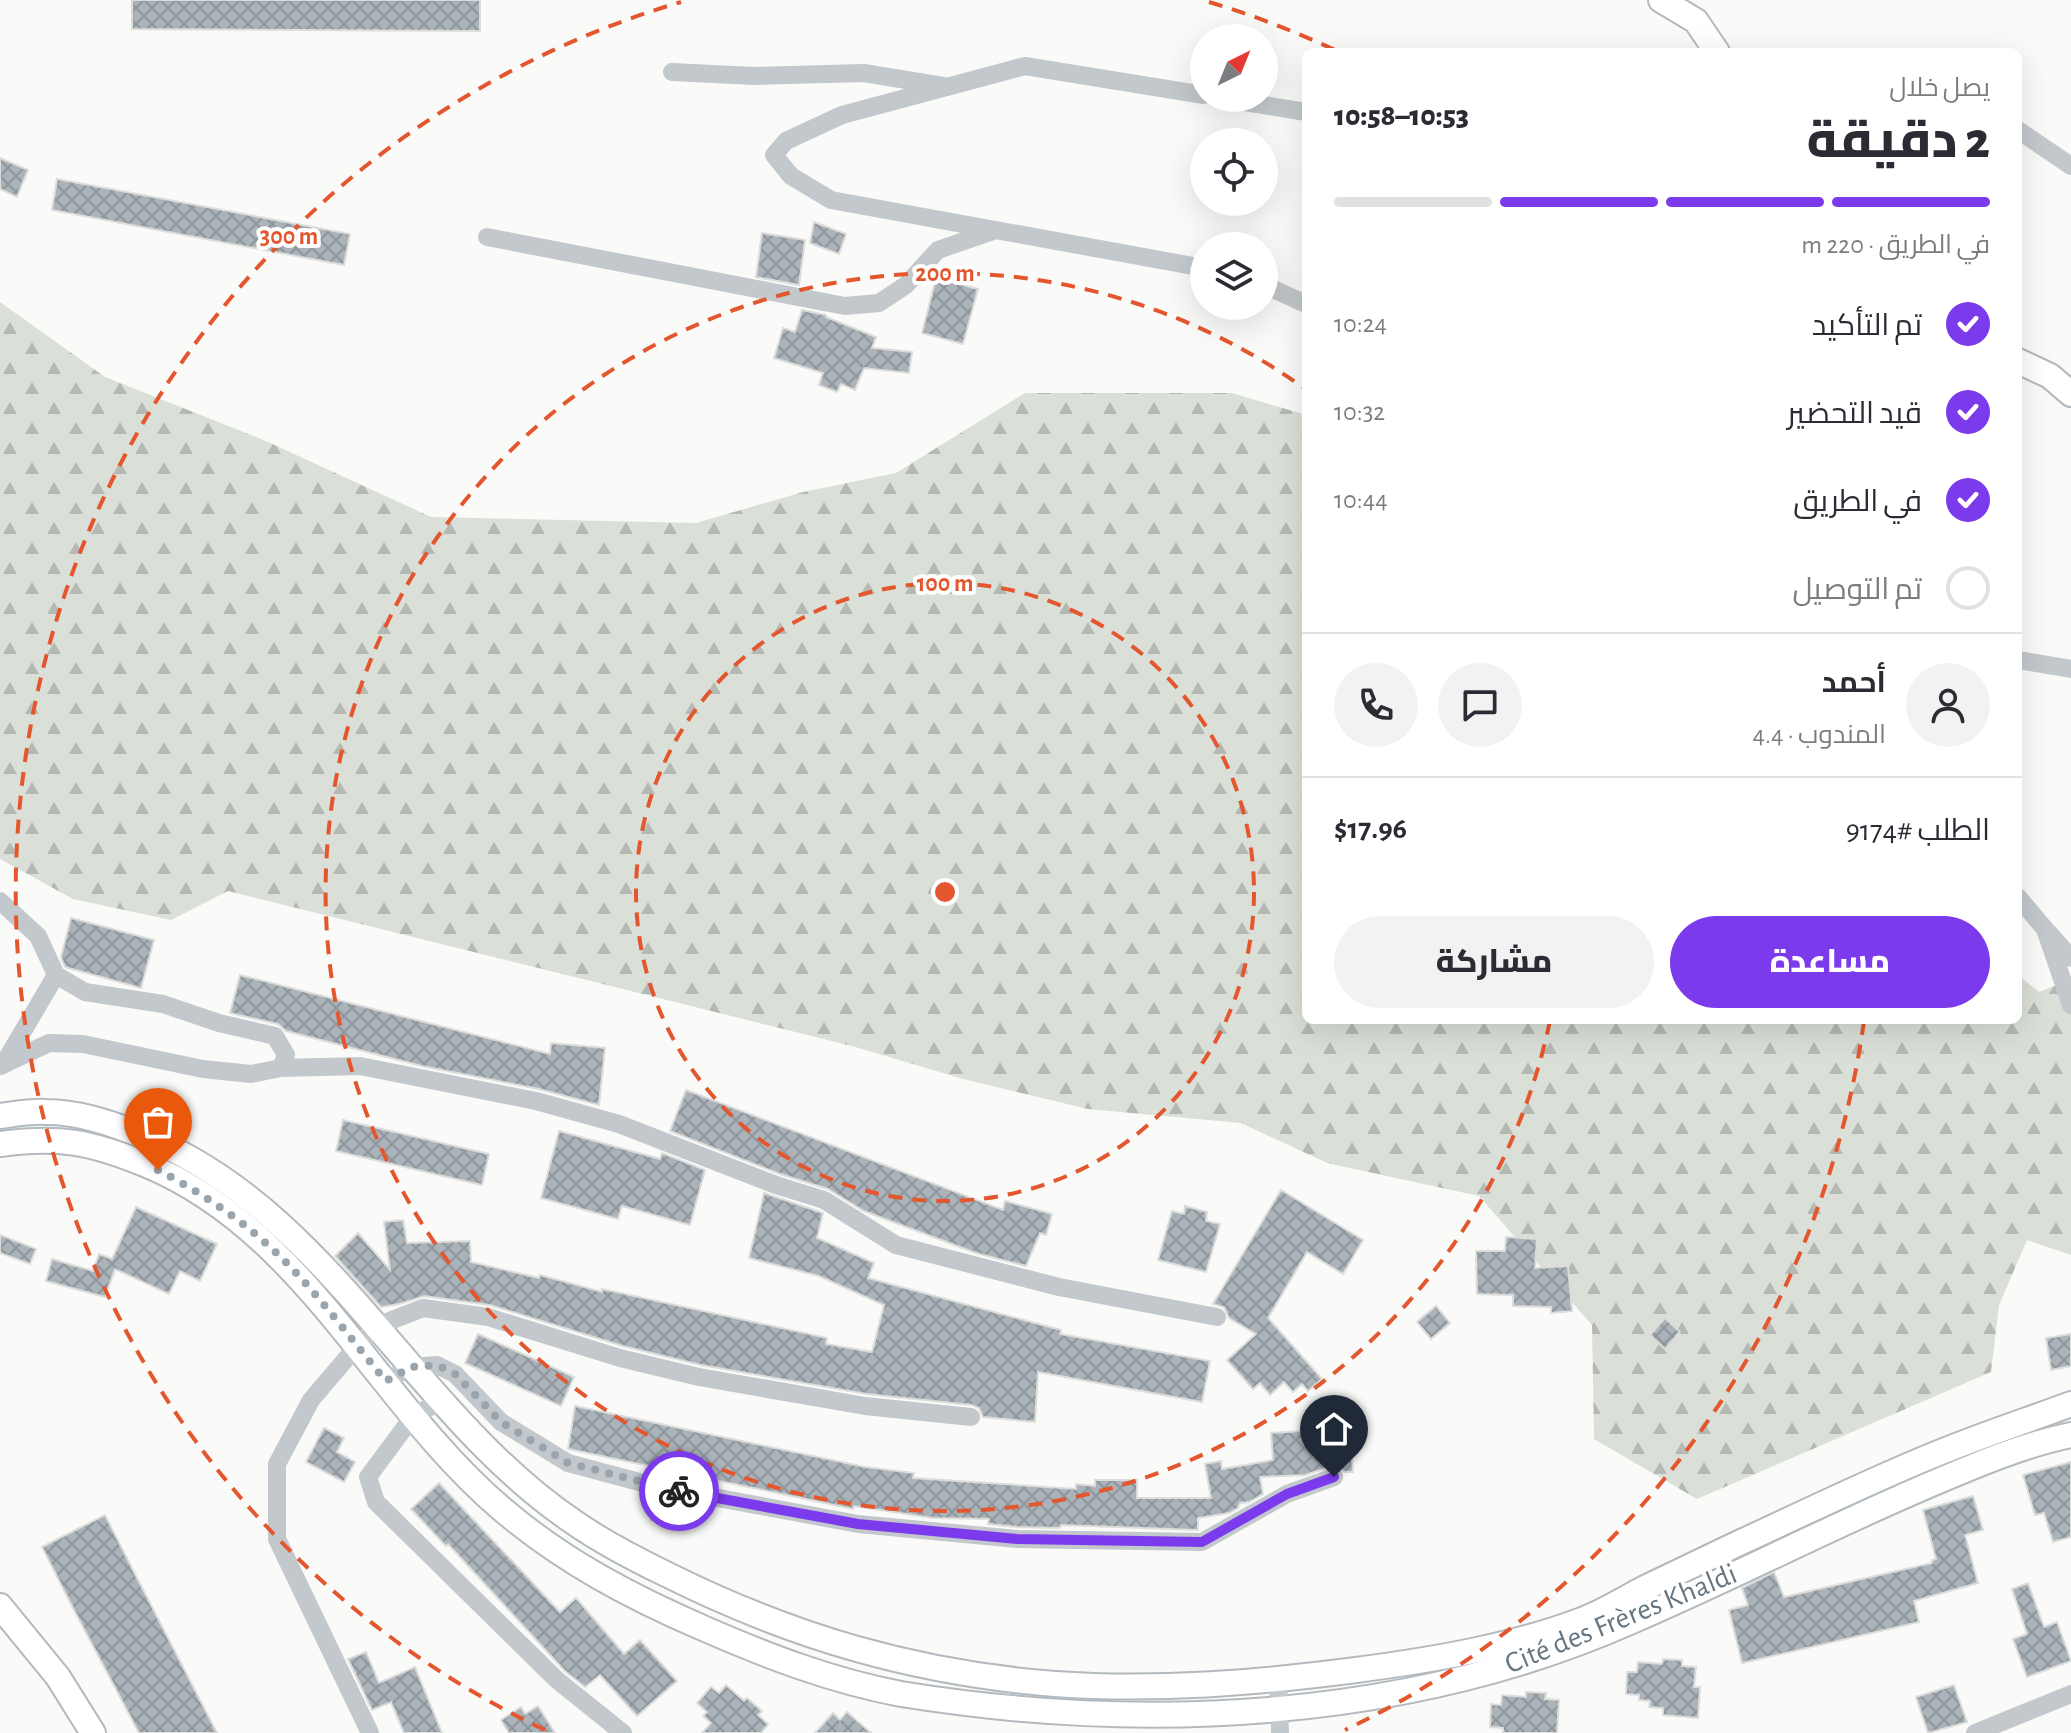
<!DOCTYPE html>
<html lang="ar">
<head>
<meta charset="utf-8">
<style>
  :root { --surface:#fff; --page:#f2f2f3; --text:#2b2b33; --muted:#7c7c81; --line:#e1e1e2; --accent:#7c3aed }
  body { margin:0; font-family:"Alegreya Sans",Cairo,sans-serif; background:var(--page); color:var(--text); direction:rtl; height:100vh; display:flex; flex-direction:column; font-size:30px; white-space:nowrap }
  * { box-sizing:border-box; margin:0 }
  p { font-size:26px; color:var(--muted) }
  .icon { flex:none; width:44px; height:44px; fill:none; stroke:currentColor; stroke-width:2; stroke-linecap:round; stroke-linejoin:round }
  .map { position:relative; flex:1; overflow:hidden; direction:ltr }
  .panel { position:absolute; left:1302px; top:48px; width:720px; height:976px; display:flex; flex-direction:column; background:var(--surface); border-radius:12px; box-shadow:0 8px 32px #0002; direction:rtl }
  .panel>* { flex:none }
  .needle { width:52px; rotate:43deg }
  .controls { position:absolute; left:1190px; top:24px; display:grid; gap:16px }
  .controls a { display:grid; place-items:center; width:88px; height:88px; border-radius:50%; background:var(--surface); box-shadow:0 8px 32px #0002; font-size:40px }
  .pin { position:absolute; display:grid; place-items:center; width:68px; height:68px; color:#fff; margin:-82px -34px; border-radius:50% 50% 50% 0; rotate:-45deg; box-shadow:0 0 8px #0007 }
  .pin .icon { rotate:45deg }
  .courier { position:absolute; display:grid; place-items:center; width:80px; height:80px; margin:-40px; border:6px solid #7c3aed; border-radius:50%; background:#fff; color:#222; box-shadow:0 2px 10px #0007 }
  .headline em { font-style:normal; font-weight:800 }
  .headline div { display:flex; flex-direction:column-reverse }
  .headline { display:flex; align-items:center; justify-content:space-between; height:136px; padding:0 32px }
  h1 { font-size:52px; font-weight:800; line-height:60px }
  .bar { display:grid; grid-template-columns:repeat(4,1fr); gap:12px 8px; align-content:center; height:96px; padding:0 32px }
  .bar i { height:10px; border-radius:6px; background:var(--line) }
  .bar .on { background:var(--accent) }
  .bar p { grid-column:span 4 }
  .line { display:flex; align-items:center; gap:20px; padding:0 32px; border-top:2px solid var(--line) }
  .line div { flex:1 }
  .round { display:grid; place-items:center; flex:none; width:84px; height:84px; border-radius:42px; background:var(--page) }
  ol { padding:0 32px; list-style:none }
  li { display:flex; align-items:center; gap:24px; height:88px }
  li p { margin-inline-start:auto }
  li .icon { padding:8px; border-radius:50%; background:var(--accent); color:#fff; stroke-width:4 }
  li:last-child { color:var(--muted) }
  li i { width:44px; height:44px; border:4px solid var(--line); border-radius:50% }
  .button { display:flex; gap:16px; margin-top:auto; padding:16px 32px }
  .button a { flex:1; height:92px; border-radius:48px; background:var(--accent); color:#fff; font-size:32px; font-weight:800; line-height:92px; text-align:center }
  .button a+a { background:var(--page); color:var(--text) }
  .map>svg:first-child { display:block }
  .forest { fill:url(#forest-firs) }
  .building { fill:url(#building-cross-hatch); stroke:#dcdcda; stroke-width:2 }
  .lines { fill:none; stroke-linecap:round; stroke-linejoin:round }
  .secondary-casing { stroke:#b3babf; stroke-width:28 }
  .street { stroke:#c3c8cc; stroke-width:18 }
  .secondary { stroke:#fff; stroke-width:24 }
  .done { stroke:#99a4ac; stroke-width:8; stroke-dasharray:0 14.4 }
  .route { stroke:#7c3aed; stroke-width:10 }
  .ring { fill:none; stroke:#e4572e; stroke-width:4; stroke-dasharray:14 10 }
  .labels { text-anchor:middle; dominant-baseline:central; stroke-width:8; stroke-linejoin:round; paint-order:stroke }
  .street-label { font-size:30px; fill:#657683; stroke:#fff }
  .centre { fill:#e4572e; stroke:#fff; stroke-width:4 }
  .ring-label { font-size:24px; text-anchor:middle; font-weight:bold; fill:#e4572e; stroke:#fff; stroke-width:8; stroke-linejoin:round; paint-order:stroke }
</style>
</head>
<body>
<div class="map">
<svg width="2071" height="1733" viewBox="0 0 2071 1733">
  <defs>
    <pattern id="forest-firs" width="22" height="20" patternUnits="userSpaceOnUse" patternTransform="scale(2)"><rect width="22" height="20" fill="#dadfd7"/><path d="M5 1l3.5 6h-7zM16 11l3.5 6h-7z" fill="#b4b9b4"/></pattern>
    <pattern id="building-cross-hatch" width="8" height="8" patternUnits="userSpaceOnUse" patternTransform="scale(2)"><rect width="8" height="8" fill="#aab3b9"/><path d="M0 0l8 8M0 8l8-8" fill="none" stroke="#8e969c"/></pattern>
  </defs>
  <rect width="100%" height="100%" fill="#fafaf8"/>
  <path class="forest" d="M0,302L105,377L266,441L431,517L696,523L803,492L896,473L1025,393H1232L1306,415V1020H2018V975L2039,992L2071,979V1255L2027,1240L1999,1305L1991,1372L1697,1499L1594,1439L1592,1325L1479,1196L1327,1163L1241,1123L1088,1109L963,1079L852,1046L228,891L171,920L73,899L0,859Z"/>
  <g class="building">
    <path d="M132,0H480V31L132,29Z"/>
    <path d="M0,158L28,170L17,197L0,189Z"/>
    <path d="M57,179L350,234L344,265L52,210Z"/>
    <path d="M814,222L846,234L839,254L810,243Z"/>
    <path d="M762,233L805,240L799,285L756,277Z"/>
    <path d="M936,278L978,289L963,344L922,333Z"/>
    <path d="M802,310L826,315V317L876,337L872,348L912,352L909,373L864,368L855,390L841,384L837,392L819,385L823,373L774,358L783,328L795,332Z"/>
    <path d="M71,918L154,940L141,988L65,967L61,957Z"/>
    <path d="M240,975L550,1054L551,1043L605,1048L599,1105L539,1089L422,1066L286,1031L278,1024L230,1013Z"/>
    <path d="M686,1090L1003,1210L1005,1201L1052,1214L1046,1235L1040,1233L1026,1266L976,1253L864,1211L828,1189L780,1174L670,1131Z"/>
    <path d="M343,1120L489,1154L482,1185L336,1151Z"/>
    <path d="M559,1131L660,1159L662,1153L705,1170L690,1225L622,1206L618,1219L541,1198Z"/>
    <path d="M1281,1190L1363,1240L1343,1274L1307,1252L1268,1318L1322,1379L1308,1391L1302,1384L1293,1392L1284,1382L1270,1395L1260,1383L1253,1389L1227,1360L1256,1334L1229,1318L1224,1307L1213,1304Z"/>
    <path d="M764,1193L823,1213L817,1238L874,1263L868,1278L1061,1330L1060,1334L1210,1361L1202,1402L1038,1372L1035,1422L983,1417L979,1408L972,1405L867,1394L701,1365L623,1346L490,1305L424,1296L399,1304L381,1307L335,1256L358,1233L390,1270L384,1222L403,1220L407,1243L470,1241L471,1262L539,1278L540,1275L602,1292V1289L827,1338L826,1344L872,1352L884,1305L819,1276L749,1258Z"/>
    <path d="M1185,1206L1207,1212L1206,1221L1220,1224L1206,1272L1158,1260L1172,1211L1184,1214Z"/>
    <path d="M136,1207L217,1244L200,1281L180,1271L169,1294L115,1269L105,1297L46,1281L52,1259L93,1271L99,1254L112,1259Z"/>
    <path d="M0,1235L36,1249L30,1264L0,1253Z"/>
    <path d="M1506,1237L1537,1239L1535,1268L1568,1266L1572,1311L1551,1313V1307L1513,1306V1295L1477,1294L1476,1251H1505Z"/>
    <path d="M1436,1306L1450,1323L1431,1339L1417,1322Z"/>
    <path d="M1665,1318L1680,1332L1665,1349L1650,1335Z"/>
    <path d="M478,1334L574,1377L561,1406L465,1363Z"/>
    <path d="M2071,1334V1366L2051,1370L2046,1338Z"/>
    <path d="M575,1406L865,1467L914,1473L913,1478L1076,1489V1484L1095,1486V1480H1137V1498H1211L1205,1464L1221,1461L1222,1469L1273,1460L1271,1433L1350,1428L1353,1472H1345L1335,1465L1305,1475L1260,1477L1263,1494L1249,1502L1240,1503L1238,1508L1229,1513L1198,1518V1530L1061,1525L1060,1528L1018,1527L988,1524L989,1519L933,1518L854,1506L853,1509L568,1449Z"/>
    <path d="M324,1428L344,1438L337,1452L355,1462L344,1482L306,1462Z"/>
    <path d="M2071,1462V1537L2053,1542L2044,1513L2035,1515L2023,1475Z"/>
    <path d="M439,1483L560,1612L576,1598L624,1654L640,1640L677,1681L637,1716L600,1675L585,1687L565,1671L448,1544L446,1546L411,1509Z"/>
    <path d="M1973,1496L1983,1530L1965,1535L1978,1583L1914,1601L1919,1622L1742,1663L1729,1610L1748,1605L1742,1588L1774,1572L1784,1597L1932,1563V1560L1936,1559L1923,1510Z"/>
    <path d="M653,1498L675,1502L672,1524L651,1520Z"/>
    <path d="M105,1515L136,1576L217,1733H139L73,1608L42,1547Z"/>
    <path d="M2028,1583L2044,1627L2057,1622L2071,1661L2027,1677L2013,1639L2027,1634L2012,1589Z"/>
    <path d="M366,1652L379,1683L415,1667L442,1733H404L391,1702L372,1710L348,1659Z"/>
    <path d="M1663,1659L1682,1660V1666L1696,1667L1694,1687H1700L1698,1718L1663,1715V1708L1649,1707L1650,1701L1639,1700V1695L1626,1694L1627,1672H1637L1638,1662L1662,1664Z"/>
    <path d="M726,1685L744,1701L747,1698L762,1711L758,1715L768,1724L761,1733H702L711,1723L703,1716L707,1712L697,1703L711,1687L719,1693Z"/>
    <path d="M1954,1685L1967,1722L1928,1733L1916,1697Z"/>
    <path d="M1526,1692L1546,1693L1545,1699L1559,1700L1557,1733H1503V1728L1490,1727L1491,1704L1501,1705L1502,1695L1526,1697Z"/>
    <path d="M538,1706L555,1733H509L501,1720L521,1707L525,1714Z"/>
    <path d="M847,1712L871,1733H815L833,1713L840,1720Z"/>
  </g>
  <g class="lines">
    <g class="secondary-casing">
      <g id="secondary">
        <path d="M1661,0L1696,21L1717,52"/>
        <path d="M2018,361L2050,376L2071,394"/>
        <path d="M0,1116C15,1114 31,1111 46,1112C77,1112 107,1122 136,1133C328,1206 411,1413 575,1523C604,1543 635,1559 666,1574C792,1637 915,1673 1055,1684C1156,1691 1256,1683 1356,1670C1432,1660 1510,1647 1582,1620C1604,1612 1624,1599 1645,1588C1676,1573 1707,1558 1739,1543C1809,1511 1879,1476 1951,1448C1991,1432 2031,1419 2071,1404"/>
        <path d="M0,1144C60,1136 91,1142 147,1165C307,1232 376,1403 503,1510C563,1561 631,1597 703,1628C767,1656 832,1681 901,1694C1143,1733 1406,1721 1632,1621C1732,1578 1828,1528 1929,1485C1974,1466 2022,1445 2071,1435"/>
        <path d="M0,1606L58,1677L93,1733"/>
      </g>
    </g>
    <g class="street">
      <path d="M672,72L755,76L864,73L943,86"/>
      <path d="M1204,95L1025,66L842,115L786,141L774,155L791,176L831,200L1204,268"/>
      <path d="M1220,98L1306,112"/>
      <path d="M2018,130L2071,166"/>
      <path d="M487,237L845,306L879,303L906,285L938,250L993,231"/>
      <path d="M1264,285L1306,304"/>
      <path d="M2018,660L2071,669"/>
      <path d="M2018,897L2045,929L2071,1005"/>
      <path d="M0,901L38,936L56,975L85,992L163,1004L219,1023L275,1036L286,1055L281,1068L251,1074L203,1069L83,1044L49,1043L0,1066"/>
      <path d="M2049,933L2071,958"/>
      <path d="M3,1065L56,975"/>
      <path d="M281,1068L360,1066L536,1101L619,1124L776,1185L824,1200L896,1245L1059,1287L1217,1317"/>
      <path d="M386,1381L411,1367L437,1365L455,1374L501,1422L568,1463L654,1486L858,1524L1017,1539L1202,1542L1287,1494L1334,1477"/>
      <path d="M442,1401L414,1415L368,1477L376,1502L557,1680L623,1733"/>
      <path d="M1278,1680L1280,1733"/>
      <path d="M370,1733L277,1539V1464L311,1400L357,1346L377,1326L423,1308L488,1317L620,1358L699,1377L865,1406L971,1417"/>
      <path d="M1975,1733L2071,1694"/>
    </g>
    <use href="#secondary" class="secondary"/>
  </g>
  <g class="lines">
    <path class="done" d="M158,1170C198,1191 235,1215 269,1246C313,1286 348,1336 386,1381L411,1367L437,1365L455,1374L501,1422L568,1463L679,1491"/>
    <path class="route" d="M679,1491L858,1524L1017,1539L1202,1542L1287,1494L1334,1477"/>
  </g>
  <g class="ring">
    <circle cx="945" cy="892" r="309"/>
    <path d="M1550 1021A619 619 0 1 1 1304 388"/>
    <path d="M1864 1021A928 928 0 0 1 1345 1730M545 1730A928 928 0 0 1 681 2M1209 2A928 928 0 0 1 1337 51"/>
  </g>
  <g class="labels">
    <g class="street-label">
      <text transform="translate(1621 1619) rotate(-22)">Cité des Frères Khaldi</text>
    </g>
  </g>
  <circle cx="945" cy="892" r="12" class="centre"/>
  <g class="ring-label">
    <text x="289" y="244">300 m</text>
    <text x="945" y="281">200 m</text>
    <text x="945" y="591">100 m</text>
  </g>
</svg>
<div class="controls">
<a><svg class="needle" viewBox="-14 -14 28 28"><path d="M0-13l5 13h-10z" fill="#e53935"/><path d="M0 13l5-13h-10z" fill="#7c7c81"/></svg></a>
<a><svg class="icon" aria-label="locate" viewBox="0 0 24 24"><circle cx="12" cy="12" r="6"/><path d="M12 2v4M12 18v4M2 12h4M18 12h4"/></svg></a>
<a><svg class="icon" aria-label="layers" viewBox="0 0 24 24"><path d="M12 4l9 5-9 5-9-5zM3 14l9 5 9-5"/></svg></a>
</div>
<div class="pin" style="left:158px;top:1170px;background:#ea580c"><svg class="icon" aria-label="bag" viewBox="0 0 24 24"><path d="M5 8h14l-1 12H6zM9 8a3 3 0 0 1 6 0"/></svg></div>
<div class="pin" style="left:1334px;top:1477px;background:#1f2937"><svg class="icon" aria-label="home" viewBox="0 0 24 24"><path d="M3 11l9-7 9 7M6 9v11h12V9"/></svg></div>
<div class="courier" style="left:679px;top:1491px"><svg class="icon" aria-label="bike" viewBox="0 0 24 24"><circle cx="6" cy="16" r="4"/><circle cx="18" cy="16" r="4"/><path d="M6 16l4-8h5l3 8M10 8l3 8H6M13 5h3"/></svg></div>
<section class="panel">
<div class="headline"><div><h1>2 دقيقة</h1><p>يصل خلال</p></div><em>10:53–10:58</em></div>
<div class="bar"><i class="on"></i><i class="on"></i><i class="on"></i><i></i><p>في الطريق · 220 m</p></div>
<ol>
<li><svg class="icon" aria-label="check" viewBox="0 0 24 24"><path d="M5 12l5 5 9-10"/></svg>تم التأكيد<p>10:24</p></li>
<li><svg class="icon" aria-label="check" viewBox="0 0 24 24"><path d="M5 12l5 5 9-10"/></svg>قيد التحضير<p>10:32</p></li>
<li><svg class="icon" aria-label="check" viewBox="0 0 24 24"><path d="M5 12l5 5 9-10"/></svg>في الطريق<p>10:44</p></li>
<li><i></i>تم التوصيل</li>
</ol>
<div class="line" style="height:144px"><a class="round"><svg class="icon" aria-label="person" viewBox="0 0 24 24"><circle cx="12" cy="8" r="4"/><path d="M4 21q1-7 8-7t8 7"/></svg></a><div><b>أحمد</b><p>المندوب · 4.4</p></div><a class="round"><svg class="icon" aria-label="chat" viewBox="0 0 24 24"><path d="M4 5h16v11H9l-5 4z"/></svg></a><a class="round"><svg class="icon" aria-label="phone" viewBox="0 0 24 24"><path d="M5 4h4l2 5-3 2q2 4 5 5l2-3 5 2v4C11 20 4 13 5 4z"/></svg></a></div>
<div class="line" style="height:104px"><div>الطلب #9174</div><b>$17.96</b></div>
<div class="button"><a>مساعدة</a><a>مشاركة</a></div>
</section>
</div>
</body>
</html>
